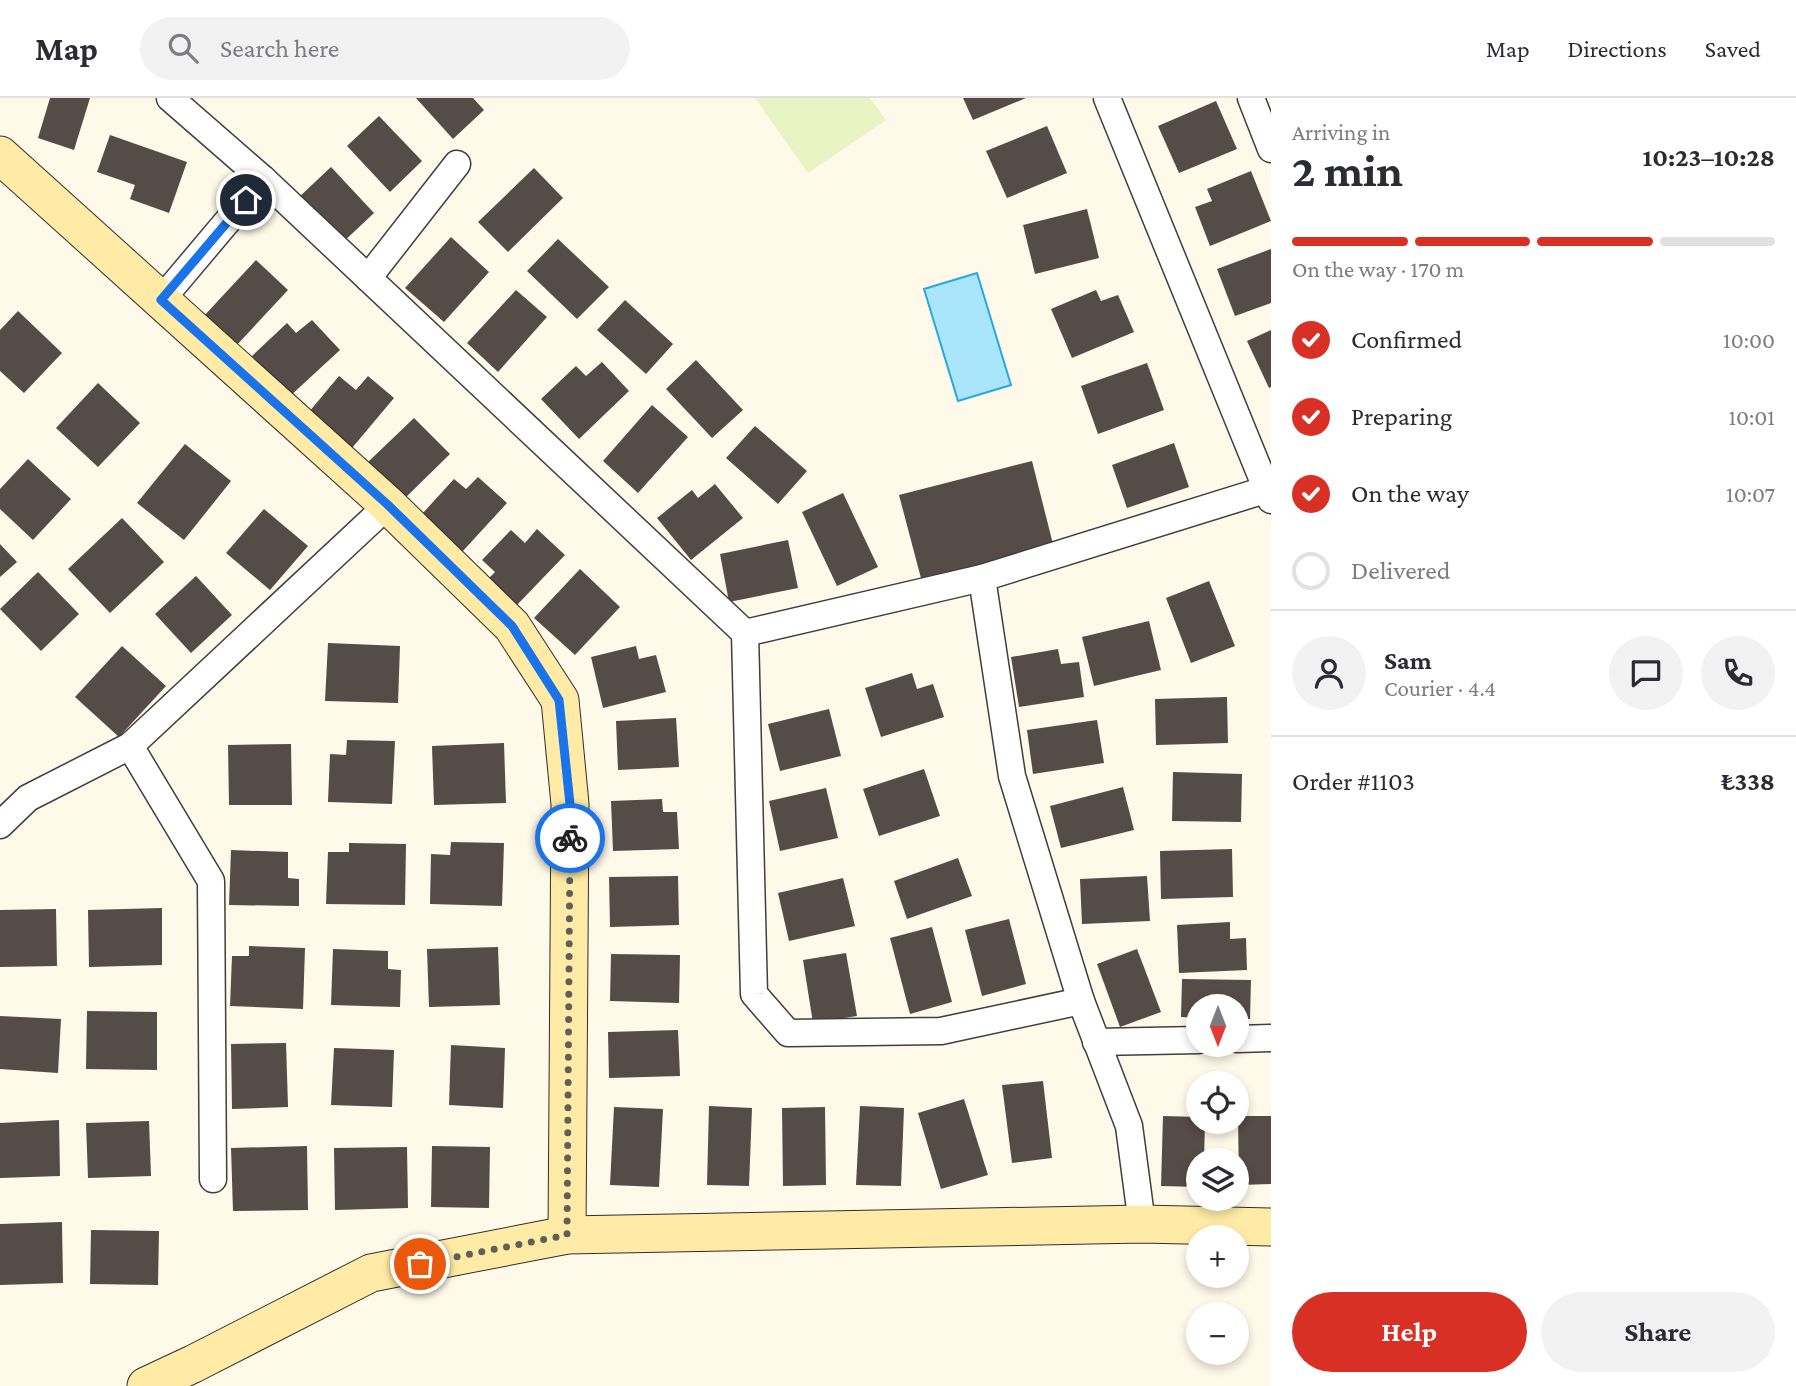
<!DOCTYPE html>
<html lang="en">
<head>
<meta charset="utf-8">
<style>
  :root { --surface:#fff; --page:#f2f2f3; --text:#2b2b33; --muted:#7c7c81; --line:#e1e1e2; --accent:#d93025 }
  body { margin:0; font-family:"Crimson Pro",serif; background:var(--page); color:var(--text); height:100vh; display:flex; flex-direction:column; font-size:26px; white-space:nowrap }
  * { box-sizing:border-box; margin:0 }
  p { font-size:23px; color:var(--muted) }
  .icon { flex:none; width:38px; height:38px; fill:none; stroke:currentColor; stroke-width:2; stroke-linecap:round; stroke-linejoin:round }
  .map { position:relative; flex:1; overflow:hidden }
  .drawer { display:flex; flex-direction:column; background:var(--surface); width:525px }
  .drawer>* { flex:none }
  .needle { width:46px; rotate:180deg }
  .buttons { position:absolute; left:1186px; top:896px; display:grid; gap:14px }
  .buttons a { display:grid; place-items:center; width:63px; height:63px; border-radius:50%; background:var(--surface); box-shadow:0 4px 10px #0003; font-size:35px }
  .pin { position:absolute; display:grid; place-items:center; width:60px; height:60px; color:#fff; margin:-30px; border:4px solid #fff; border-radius:50%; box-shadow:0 2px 7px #0007 }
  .courier { position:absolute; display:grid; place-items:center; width:70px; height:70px; margin:-35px; border:5px solid #1a73e8; border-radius:50%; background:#fff; color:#222; box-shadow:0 2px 9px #0007 }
  .headline em { font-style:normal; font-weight:700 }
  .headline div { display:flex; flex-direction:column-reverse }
  .headline { display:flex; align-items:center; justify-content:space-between; height:119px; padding:0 21px }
  h1 { font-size:46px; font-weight:700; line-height:52px }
  .bar { display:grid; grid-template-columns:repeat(4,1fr); gap:10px 7px; align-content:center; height:84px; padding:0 21px }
  .bar i { height:9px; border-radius:5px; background:var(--line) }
  .bar .current { background:var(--accent) }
  .bar p { grid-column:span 4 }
  .line { display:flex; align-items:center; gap:18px; padding:0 21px; border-top:2px solid var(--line) }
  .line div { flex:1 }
  .round { display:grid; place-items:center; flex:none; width:74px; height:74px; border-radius:37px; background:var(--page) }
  ol { padding:0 21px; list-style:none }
  li { display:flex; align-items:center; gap:21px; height:77px }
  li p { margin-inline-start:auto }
  li .icon { padding:7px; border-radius:50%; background:var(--accent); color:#fff; stroke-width:4 }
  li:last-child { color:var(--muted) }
  li i { width:38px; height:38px; border:4px solid var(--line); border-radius:50% }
  .button { display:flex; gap:14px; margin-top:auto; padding:14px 21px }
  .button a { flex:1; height:80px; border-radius:42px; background:var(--accent); color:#fff; font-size:28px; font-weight:700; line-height:80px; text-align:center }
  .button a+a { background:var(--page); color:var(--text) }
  header { display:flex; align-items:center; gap:42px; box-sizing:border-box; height:98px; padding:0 35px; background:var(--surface); border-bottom:2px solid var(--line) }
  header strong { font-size:33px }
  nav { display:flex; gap:38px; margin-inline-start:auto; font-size:24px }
  .search { width:490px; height:63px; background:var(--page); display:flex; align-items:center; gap:18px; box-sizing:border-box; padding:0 24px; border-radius:38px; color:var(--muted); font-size:26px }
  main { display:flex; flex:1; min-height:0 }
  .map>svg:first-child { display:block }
  .pitch { fill:#e8f4c3 }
  .water { fill:#a9e6fc; stroke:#28a7db; stroke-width:2 }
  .building { fill:#554b47 }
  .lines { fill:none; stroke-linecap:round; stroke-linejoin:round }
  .street-casing { stroke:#3f3f3f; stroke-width:29 }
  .secondary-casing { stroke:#2e2e2e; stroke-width:39 }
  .street { stroke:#fff; stroke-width:26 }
  .secondary { stroke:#ffeba5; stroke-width:37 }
  .done { stroke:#615f5a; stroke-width:7; stroke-dasharray:0 12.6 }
  .route { stroke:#1a73e8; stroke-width:9 }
</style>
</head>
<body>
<header>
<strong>Map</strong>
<div class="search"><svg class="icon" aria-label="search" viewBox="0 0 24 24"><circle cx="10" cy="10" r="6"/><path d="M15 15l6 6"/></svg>Search here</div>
<nav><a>Map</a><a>Directions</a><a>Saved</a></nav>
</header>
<main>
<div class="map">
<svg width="1271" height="1288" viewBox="0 0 1271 1288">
  <rect width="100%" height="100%" fill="#fff9ea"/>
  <path class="pitch" d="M755,0H870L886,22L808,75Z"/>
  <path class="water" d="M977,175L1011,287L958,303L924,191Z"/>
  <g class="building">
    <path d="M50,0H90L74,52L38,40Z"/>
    <path d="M416,0H473L484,12L453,41Z"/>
    <path d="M963,0H1026L973,22Z"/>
    <path d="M1216,3L1237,51L1179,75L1158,28Z"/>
    <path d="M379,18L422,63L390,94L347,48Z"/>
    <path d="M1047,28L1067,75L1007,100L986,53Z"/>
    <path d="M110,37L187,64L169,115L130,101L135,87L97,74Z"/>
    <path d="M331,69L374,115L340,147L297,101Z"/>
    <path d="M534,70L563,100L508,154L478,124Z"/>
    <path d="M1251,73L1271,123L1210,148L1195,109L1212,103L1207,91Z"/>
    <path d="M1087,111L1099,160L1035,176L1023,127Z"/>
    <path d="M451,139L489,174L444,224L405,190Z"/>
    <path d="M558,141L609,189L577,221L527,173Z"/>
    <path d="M1271,151V205L1235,218L1217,171Z"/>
    <path d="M256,162L288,192L235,249L203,219Z"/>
    <path d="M516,192L547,219L498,274L467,245Z"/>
    <path d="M1096,192L1101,203L1118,197L1134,234L1072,260L1051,211Z"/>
    <path d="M625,202L673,246L646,276L597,232Z"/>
    <path d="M18,213L62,255L24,295L0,273V232Z"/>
    <path d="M312,222L340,252L289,299L252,258L287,225L296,235Z"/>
    <path d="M1271,232V289L1269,290L1247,243Z"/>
    <path d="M696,262L743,312L712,340L666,291Z"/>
    <path d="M602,264L629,293L579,341L541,301L576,268L586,278Z"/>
    <path d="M1147,265L1164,312L1098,336L1081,288Z"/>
    <path d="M339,278L356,292L368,278L394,300L352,350L309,314Z"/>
    <path d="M98,285L140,325L98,369L56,330Z"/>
    <path d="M652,307L688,339L638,395L603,363Z"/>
    <path d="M414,320L450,356L403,402L367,365Z"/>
    <path d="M755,328L807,373L778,406L726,360Z"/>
    <path d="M1174,345L1189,389L1127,410L1112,367Z"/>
    <path d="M185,346L231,383L184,442L137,405Z"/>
    <path d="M28,361L71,401L33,442L0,411V391Z"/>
    <path d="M1032,363L1054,450L922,484L899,397Z"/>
    <path d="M478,379L507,405L462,454L422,416L454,381L466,391Z"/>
    <path d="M715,386L743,420L691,462L657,420L692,392L698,400Z"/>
    <path d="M843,395L878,469L837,488L802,414Z"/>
    <path d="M264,411L308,448L270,492L226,455Z"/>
    <path d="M122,420L164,464L110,515L68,471Z"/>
    <path d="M537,431L565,457L516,508L488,481L495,474L482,462L511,432L525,445Z"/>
    <path d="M788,442L798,490L729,504L720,456Z"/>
    <path d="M0,446L17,464L0,479Z"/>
    <path d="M580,471L620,509L575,557L534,520Z"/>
    <path d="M38,474L79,516L41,553L0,511Z"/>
    <path d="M196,478L232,517L191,555L155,516Z"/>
    <path d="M1209,483L1235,548L1191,565L1166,500Z"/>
    <path d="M1149,523L1161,572L1094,588L1082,539Z"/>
    <path d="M328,545L400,548L398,605L325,603Z"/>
    <path d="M122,548L166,588L119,639L75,599Z"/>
    <path d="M636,548L639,561L656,557L666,594L603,610L591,559Z"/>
    <path d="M1058,551L1061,566L1079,564L1084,599L1019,609L1011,559Z"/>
    <path d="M912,575L917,591L933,586L944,619L881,639L865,590Z"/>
    <path d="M1227,599L1228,645L1156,647L1155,601Z"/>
    <path d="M829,611L841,658L780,673L768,626Z"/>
    <path d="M676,620L679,669L618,672L616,623Z"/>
    <path d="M1097,622L1104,665L1033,676L1027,632Z"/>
    <path d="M347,642L395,643L392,706L328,704L330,656L346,657Z"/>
    <path d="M504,645L506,705L434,707L432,648Z"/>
    <path d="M291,646L292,707H229L228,647Z"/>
    <path d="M924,671L940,718L879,738L863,691Z"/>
    <path d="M1173,674L1242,676L1241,724L1172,723Z"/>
    <path d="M1123,689L1134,732L1061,750L1050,708Z"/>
    <path d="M826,690L838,740L780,753L769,703Z"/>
    <path d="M662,701L663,714H677L679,751L613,753L611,703Z"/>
    <path d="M451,744L504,745L502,808L430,806L431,756L450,757Z"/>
    <path d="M349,745L406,746L405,807L326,806L328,754H349Z"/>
    <path d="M1232,751L1233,799L1161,801L1160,753Z"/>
    <path d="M231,752L288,754V780L299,781V808L229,807Z"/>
    <path d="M958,760L972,798L907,821L894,783Z"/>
    <path d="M678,778L679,827L610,829L609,779Z"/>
    <path d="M1147,778L1150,823L1082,826L1080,781Z"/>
    <path d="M843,780L855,828L789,843L778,795Z"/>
    <path d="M162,810V867L89,869L88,812Z"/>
    <path d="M56,811L57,868L0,869V812Z"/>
    <path d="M1009,821L1026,886L982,898L965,832Z"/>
    <path d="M1230,824V841L1246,840L1247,872L1179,875L1177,827Z"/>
    <path d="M932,829L952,904L910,916L890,840Z"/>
    <path d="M249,848L305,850L303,911L230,908L232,858H249Z"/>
    <path d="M498,849L500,907L429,909L427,851Z"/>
    <path d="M333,851L388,853V871L401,872L400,909L331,907Z"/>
    <path d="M1137,851L1161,914L1120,929L1097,866Z"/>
    <path d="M846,855L857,918L813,925L803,862Z"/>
    <path d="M611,856L680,857L679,905L610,903Z"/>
    <path d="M1182,881L1251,882L1250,921H1237V908H1199V920L1181,919Z"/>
    <path d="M87,913L157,914V972L86,971Z"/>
    <path d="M0,918L61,921L58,975L0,971Z"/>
    <path d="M678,932L680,978L609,980L608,934Z"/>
    <path d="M286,945L288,1009L232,1011L231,946Z"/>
    <path d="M451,947L505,950L503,1010L449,1007Z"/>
    <path d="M334,950L394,952L392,1009L331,1007Z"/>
    <path d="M1043,983L1052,1060L1012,1065L1002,987Z"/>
    <path d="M964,1001L988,1077L941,1091L918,1015Z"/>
    <path d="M709,1008L752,1010L749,1088L707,1087Z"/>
    <path d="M860,1008L904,1010L901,1088L856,1087Z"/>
    <path d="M614,1009L663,1011L659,1089L610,1087Z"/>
    <path d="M825,1009L826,1087L783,1088L782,1010Z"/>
    <path d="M1163,1018L1199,1019V1024H1205L1204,1062H1199V1089L1161,1088Z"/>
    <path d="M1238,1018H1271V1086L1239,1087Z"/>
    <path d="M59,1022L60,1078L0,1080V1025Z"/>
    <path d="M149,1023L151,1078L88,1080L86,1025Z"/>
    <path d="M307,1048L308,1112L233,1113L231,1050Z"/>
    <path d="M432,1048L490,1049L489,1110L431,1109Z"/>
    <path d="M407,1049L408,1110L335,1112L334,1050Z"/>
    <path d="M62,1124L63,1185L0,1187V1126Z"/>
    <path d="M91,1132L159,1133L158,1187L90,1186Z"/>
  </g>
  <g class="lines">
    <g class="street-casing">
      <g id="street">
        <path d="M170,0L263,81L745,535L754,896L788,935L941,933L1081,903"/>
        <path d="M1107,0L1271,402"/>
        <path d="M1251,0L1271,51"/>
        <path d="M368,180L457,66"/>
        <path d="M161,202L263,81"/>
        <path d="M982,480L1012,678L1081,903L1129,1028L1142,1126"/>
        <path d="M745,535L982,480L1268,391"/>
        <path d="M130,648L211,783L213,1081"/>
        <path d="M0,727L28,700L130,648L388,407"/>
        <path d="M1237,941L1271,940"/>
        <path d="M1096,944L1199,942"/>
      </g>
    </g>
    <g class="secondary-casing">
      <g id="secondary">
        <path d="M0,57L388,407L512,528L560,602L570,706L567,1137"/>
        <path d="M146,1288L193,1266L371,1175L567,1137L1142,1126L1271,1129"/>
      </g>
    </g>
    <use href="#street" class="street"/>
    <use href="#secondary" class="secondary"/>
  </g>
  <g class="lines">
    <path class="done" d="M420,1166L567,1137L570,740"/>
    <path class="route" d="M246,102L161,202L388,407L512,528L559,602L570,706V740"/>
  </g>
</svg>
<div class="buttons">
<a><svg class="needle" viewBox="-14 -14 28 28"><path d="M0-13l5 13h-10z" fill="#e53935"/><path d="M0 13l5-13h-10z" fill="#7c7c81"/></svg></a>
<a><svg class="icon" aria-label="locate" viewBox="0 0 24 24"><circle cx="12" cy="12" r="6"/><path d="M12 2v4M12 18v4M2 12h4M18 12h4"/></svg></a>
<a><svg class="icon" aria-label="layers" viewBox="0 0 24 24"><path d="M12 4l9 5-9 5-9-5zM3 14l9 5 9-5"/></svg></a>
<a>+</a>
<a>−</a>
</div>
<div class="pin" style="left:420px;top:1166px;background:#ea580c"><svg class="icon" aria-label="bag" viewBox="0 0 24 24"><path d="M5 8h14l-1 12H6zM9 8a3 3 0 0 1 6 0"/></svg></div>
<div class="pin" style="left:246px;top:102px;background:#1f2937"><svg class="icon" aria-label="home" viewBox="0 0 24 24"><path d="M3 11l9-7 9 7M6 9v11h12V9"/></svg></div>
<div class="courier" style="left:570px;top:740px"><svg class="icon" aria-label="bike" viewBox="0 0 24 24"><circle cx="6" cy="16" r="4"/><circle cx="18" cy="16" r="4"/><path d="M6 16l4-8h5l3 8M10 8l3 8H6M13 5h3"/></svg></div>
</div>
<section class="drawer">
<div class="headline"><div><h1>2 min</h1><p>Arriving in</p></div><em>10:23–10:28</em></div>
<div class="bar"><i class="current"></i><i class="current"></i><i class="current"></i><i></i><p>On the way · 170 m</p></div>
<ol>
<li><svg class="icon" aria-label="check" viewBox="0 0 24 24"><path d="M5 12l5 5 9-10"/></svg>Confirmed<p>10:00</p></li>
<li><svg class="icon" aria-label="check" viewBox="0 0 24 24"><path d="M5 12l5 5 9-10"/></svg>Preparing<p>10:01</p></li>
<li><svg class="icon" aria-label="check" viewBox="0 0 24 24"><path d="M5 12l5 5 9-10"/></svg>On the way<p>10:07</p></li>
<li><i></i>Delivered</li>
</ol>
<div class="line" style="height:126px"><a class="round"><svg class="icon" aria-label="person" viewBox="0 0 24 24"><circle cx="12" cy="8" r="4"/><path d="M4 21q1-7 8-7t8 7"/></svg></a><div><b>Sam</b><p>Courier · 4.4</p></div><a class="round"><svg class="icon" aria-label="chat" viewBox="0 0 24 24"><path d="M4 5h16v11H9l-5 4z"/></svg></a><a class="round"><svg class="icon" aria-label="phone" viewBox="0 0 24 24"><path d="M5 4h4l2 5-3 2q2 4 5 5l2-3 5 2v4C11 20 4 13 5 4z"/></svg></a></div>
<div class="line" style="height:91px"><div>Order #1103</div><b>₺338</b></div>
<div class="button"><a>Help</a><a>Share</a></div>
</section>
</main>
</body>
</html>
